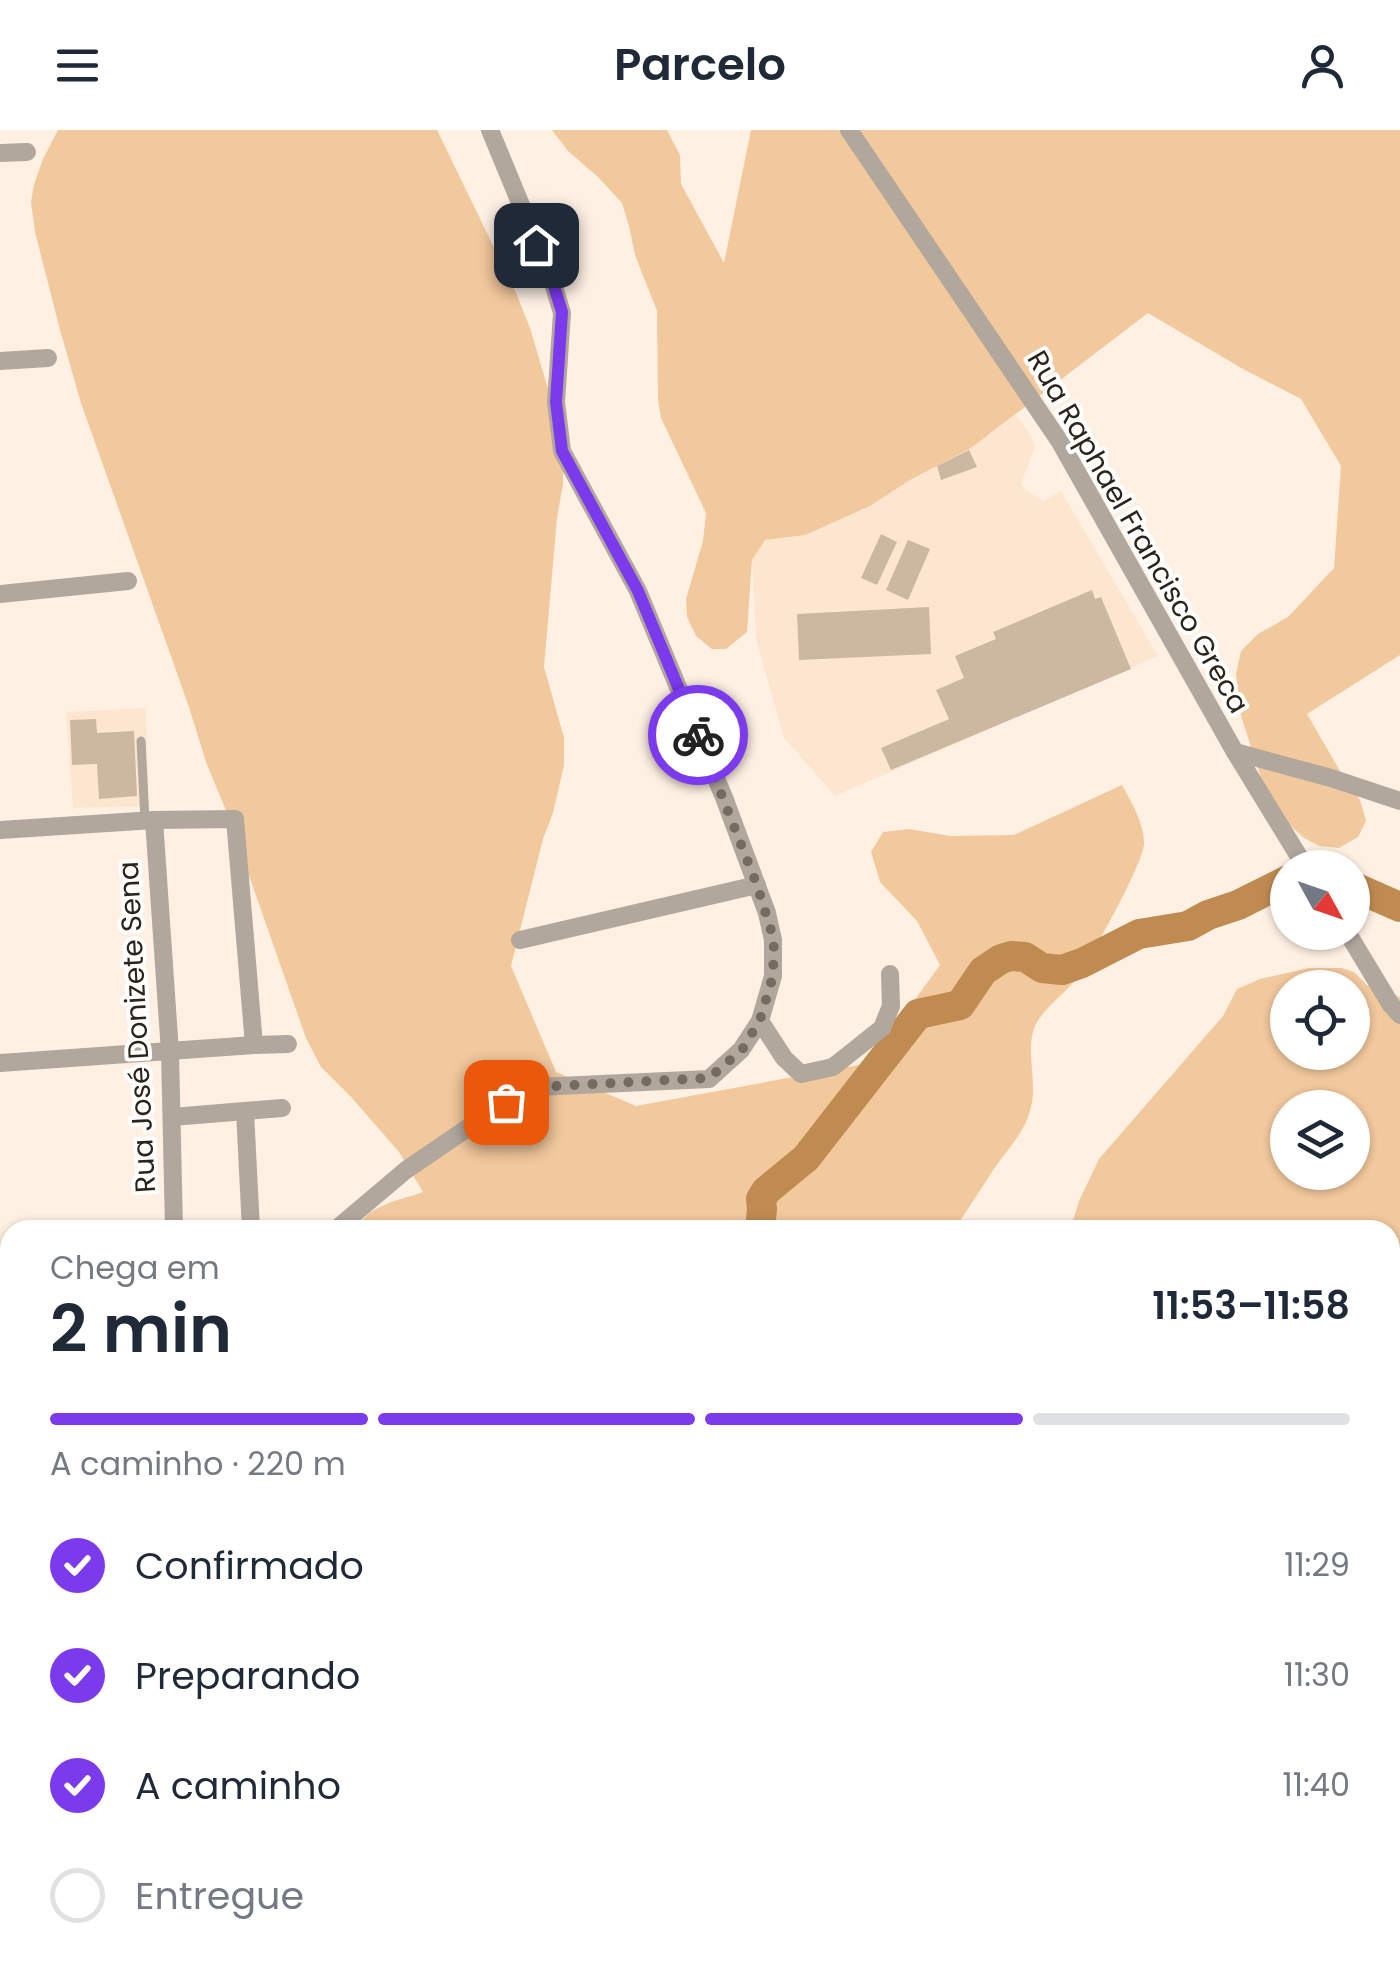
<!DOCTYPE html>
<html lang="pt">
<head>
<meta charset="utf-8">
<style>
  :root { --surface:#fff; --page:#f6f6f7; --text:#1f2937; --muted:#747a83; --line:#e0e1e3; --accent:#7c3aed }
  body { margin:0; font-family:Poppins,sans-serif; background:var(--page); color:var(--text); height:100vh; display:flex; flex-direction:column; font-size:38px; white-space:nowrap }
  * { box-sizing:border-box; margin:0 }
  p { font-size:32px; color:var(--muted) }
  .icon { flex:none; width:55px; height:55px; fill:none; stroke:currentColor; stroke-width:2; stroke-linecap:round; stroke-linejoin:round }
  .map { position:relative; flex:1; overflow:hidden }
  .details { position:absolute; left:0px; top:1090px; width:1400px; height:752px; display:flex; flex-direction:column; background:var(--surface); border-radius:30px 30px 0 0; box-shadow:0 2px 8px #0004 }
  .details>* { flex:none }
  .needle { width:65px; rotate:130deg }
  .buttons { position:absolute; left:1270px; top:720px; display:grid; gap:20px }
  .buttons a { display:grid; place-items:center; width:100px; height:100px; border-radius:50%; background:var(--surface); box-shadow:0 2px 8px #0004; font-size:50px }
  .pin { position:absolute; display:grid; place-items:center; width:85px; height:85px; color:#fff; margin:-42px; border-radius:20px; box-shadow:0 5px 15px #0006 }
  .courier { position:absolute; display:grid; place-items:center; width:100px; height:100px; margin:-50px; border:8px solid #7c3aed; border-radius:50%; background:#fff; color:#222; box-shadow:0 2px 12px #0007 }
  .overview em { font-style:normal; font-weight:600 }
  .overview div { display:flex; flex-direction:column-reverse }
  .overview { display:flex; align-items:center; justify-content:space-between; height:170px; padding:0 50px }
  h1 { font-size:65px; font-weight:600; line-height:75px }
  .bar { display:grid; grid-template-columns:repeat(4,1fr); gap:15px 10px; align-content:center; height:120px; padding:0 50px }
  .bar i { height:12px; border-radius:8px; background:var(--line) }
  .bar .active { background:var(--accent) }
  .bar p { grid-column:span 4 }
  ol { padding:0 50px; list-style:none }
  li { display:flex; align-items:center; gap:30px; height:110px }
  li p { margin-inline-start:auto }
  li .icon { padding:10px; border-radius:50%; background:var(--accent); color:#fff; stroke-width:4 }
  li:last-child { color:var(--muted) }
  li i { width:55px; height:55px; border:5px solid var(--line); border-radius:50% }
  header { display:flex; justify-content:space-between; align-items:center; height:130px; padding:0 50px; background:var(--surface); font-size:45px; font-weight:600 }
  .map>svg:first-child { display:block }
  .built { fill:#fde6cf }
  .green { fill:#f2c89d; fill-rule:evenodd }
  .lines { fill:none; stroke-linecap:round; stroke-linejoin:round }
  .river { stroke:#bf8b51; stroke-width:30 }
  .building { fill:#ccb7a1 }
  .service { stroke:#b1a79d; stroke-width:9 }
  .minor { stroke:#b1a79d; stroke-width:18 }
  .done { stroke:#766b61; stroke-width:10; stroke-dasharray:0 18 }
  .route { stroke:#7c3aed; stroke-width:12 }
  .labels { text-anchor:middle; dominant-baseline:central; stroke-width:8; stroke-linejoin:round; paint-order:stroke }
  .street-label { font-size:28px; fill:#2c241b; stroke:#fff }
</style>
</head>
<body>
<header><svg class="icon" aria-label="menu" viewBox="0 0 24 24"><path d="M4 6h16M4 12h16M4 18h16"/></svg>Parcelo<svg class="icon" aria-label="person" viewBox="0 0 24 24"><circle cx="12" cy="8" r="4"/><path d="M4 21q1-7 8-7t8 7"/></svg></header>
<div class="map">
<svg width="1400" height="1842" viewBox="0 0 1400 1842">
  <rect width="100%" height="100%" fill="#fef0e3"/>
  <g class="built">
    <path d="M1016,285L1030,304L1035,317L1021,353L1026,360L1043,371L1061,361L1158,526L835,666L784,608L756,509L752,430L765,410L805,405L870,376L910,350L971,318Z"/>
    <path d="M146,578L149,676L73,678L66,582Z"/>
  </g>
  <g class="green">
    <path d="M58,0H437L516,163L530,198L559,296L563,322V354L557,388L544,537L564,608V635L553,683L543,709L511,836L556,942L636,976L869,933L940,835L917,791L880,752L871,722L883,702L909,699L950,706L1014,705L1122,655C1132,673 1143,691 1144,712C1146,730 1086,837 1072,854C1060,867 1045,878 1036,894C1024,918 1038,951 1031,977C1026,1000 1009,1018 996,1036C982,1057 968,1079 954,1100H356C368,1074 399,1071 423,1062L399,1022L352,968L321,937L306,908L227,683L206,632L189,577L81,273L60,200L35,102L31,72L34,54L43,29Z"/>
    <path d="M552,0H667L680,25L681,54L724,133L751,0H1400V525L1307,584L1347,653L1360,670L1366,691L1358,707L1339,718L1319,716L1304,708L1284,690L1263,654L1241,586L1236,544L1241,521L1258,504L1288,487L1334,438L1341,336L1301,269L1243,239L1148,183L971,318L910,350L870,376L805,405L765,410L752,430L747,502L726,519H712L696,506L687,487L686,469L703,411L706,383L661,288L658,270L657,181L635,125L629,96L622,73L598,47L568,21Z"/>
    <path d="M1309,838H1342L1354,842L1367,855L1400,867V1842H0V1387L10,1382V1832H1390V1100H1070L1079,1071L1099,1029L1223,886L1237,859L1260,849ZM1288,858H1352V922H1288ZM1288,978H1352V1042H1288Z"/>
  </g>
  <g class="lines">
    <g class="river">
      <path d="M1352,756L1400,777"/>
      <path d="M760,1100L762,1079L761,1069L766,1061L806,1028L918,884L960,875L983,841L1001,829L1011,826L1025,827L1042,838L1062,840L1082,833L1139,804L1188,796L1208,785L1238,775L1288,750"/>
      <path d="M295,1842L314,1832"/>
    </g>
  </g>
  <g class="building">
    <path d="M969,320L977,337L941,350L937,336Z"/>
    <path d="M881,404L897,412L877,455L861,448Z"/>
    <path d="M908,410L930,419L908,470L886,460Z"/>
    <path d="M1092,460L1095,469L1101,467L1131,539L891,640L881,618L949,589L936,560L964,548L955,526L996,509L993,502Z"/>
    <path d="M929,477L931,524L799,530L797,484Z"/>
    <path d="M96,589L97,603L134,601L137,666L99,669L97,634L72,635L70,590Z"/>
  </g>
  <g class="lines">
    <g class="service">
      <path d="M141,611L145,691"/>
      <path d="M1390,1476H1400"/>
    </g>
    <g class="minor">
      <path d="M849,0L1060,312L1235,622L1306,738"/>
      <path d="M0,23L27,22"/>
      <path d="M0,231L48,228"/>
      <path d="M0,464L128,451"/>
      <path d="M1235,622L1331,648L1400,671"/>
      <path d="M154,690L170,922L174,1100"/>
      <path d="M0,700L154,690L235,689L254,915"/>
      <path d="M1347,802L1391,875L1400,885"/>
      <path d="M520,810L757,755"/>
      <path d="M760,891L784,928L801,944L833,937L882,898L891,876L890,844"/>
      <path d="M0,933L254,915L288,914"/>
      <path d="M245,981L251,1100"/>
      <path d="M172,987L282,978"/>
      <path d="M335,1100L406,1040L506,972L537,957L709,949L741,920L760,891L773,846V810L767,783L725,670L638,461L562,321L556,272L562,183L552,150L490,0"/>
      <path d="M0,1165H10"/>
    </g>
  </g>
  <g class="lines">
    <path class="done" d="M506,972L537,957L709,948L742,920L760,890L773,846L774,810L757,755L698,605"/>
    <path class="route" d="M536,115L552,150L562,182L556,272L562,321L638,461L698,605"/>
  </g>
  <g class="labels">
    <g class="street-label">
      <text transform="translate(1138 402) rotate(60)">Rua Raphael Francisco Greca</text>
      <text transform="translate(137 897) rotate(-93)">Rua José Donizete Sena</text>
    </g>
  </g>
</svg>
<div class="buttons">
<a><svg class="needle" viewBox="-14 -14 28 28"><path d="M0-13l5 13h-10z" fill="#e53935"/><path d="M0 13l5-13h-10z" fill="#747a83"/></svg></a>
<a><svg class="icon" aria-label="locate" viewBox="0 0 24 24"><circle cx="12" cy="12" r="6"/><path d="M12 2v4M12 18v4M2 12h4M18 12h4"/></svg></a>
<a><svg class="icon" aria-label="layers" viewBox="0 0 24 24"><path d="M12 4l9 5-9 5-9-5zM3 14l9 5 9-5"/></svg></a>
</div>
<div class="pin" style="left:506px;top:972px;background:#ea580c"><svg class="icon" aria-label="bag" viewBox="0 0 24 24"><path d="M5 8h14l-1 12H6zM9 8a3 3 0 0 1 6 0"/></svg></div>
<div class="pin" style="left:536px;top:115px;background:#1f2937"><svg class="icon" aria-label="home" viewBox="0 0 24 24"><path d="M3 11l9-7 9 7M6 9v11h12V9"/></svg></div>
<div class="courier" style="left:698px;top:605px"><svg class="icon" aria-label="bike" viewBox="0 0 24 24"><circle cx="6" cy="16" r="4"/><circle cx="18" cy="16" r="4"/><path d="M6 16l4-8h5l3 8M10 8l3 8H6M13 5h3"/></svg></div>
<section class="details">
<div class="overview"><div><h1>2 min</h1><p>Chega em</p></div><em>11:53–11:58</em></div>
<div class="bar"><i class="active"></i><i class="active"></i><i class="active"></i><i></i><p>A caminho · 220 m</p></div>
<ol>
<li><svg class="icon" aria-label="check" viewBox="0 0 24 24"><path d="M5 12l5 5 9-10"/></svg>Confirmado<p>11:29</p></li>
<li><svg class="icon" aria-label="check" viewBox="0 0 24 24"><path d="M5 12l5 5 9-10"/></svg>Preparando<p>11:30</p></li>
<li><svg class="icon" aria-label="check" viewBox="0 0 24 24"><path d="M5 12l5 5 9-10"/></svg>A caminho<p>11:40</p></li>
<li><i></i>Entregue</li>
</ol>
</section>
</div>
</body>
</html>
